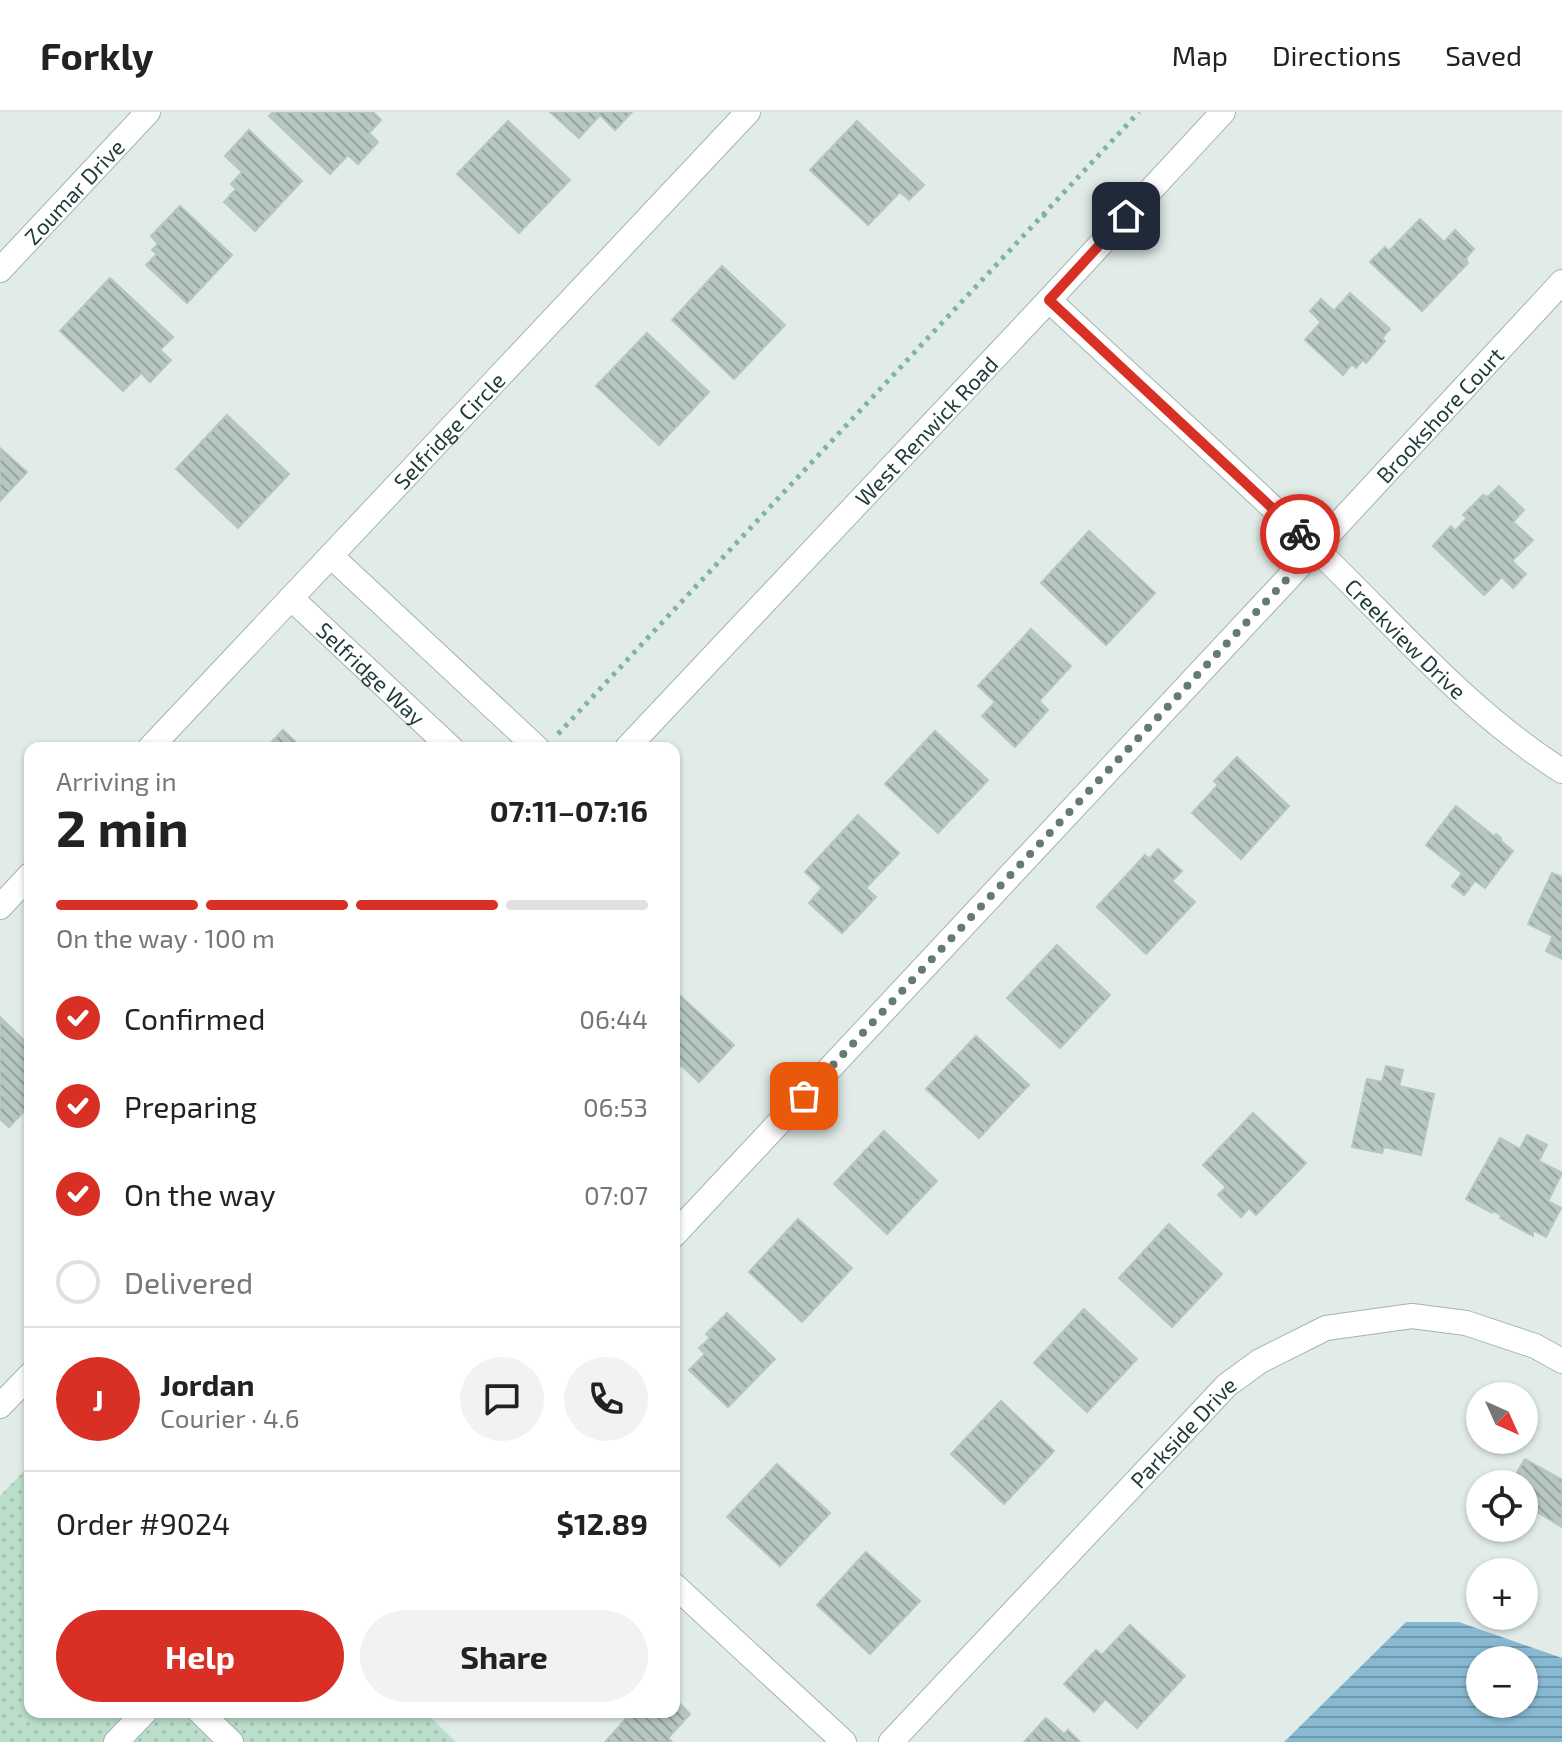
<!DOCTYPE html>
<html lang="en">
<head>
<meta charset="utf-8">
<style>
  :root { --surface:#fff; --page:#f2f2f2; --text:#222; --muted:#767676; --line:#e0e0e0; --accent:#d93025 }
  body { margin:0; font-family:"Exo 2",sans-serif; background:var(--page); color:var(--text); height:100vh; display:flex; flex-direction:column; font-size:30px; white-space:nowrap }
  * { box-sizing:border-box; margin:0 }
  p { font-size:26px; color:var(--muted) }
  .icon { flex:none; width:44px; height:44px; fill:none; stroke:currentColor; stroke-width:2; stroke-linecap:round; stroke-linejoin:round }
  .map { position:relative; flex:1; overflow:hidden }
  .sheet { position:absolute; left:24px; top:630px; width:656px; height:976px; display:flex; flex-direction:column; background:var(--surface); border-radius:16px; box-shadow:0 2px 6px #0004 }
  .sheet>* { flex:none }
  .needle { width:52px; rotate:135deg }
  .buttons { position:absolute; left:1466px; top:1270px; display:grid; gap:16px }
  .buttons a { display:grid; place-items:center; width:72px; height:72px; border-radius:50%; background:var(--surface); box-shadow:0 2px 6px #0004; font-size:40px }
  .pin { position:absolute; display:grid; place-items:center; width:68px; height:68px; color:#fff; margin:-34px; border-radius:16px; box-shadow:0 4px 12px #0006 }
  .courier { position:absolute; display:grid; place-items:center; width:80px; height:80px; margin:-40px; border:6px solid #d93025; border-radius:50%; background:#fff; color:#222; box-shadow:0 2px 10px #0007 }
  .head em { font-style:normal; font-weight:700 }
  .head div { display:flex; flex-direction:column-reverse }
  .head { display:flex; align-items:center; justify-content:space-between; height:136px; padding:0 32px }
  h1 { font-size:52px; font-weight:700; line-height:60px }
  .bar { display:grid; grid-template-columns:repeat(4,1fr); gap:12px 8px; align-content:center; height:96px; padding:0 32px }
  .bar i { height:10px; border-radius:6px; background:var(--line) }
  .bar .on { background:var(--accent) }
  .bar p { grid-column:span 4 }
  .line { display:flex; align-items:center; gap:20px; padding:0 32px; border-top:2px solid var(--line) }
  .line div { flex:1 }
  .round { display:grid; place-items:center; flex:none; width:84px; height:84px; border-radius:42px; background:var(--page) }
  ol { padding:0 32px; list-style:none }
  li { display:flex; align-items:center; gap:24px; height:88px }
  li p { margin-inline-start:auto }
  li .icon { padding:8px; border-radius:50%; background:var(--accent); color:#fff; stroke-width:4 }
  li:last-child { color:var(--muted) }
  li i { width:44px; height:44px; border:4px solid var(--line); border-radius:50% }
  .cta { display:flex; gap:16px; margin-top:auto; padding:16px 32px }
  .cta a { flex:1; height:92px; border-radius:48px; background:var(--accent); color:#fff; font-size:32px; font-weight:700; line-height:92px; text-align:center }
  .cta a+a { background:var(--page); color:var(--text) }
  header { display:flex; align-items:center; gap:48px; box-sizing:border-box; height:112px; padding:0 40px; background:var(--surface); border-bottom:2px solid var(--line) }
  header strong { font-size:38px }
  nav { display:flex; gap:44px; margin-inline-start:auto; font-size:28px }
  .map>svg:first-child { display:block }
  .park { fill:url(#park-dots) }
  .water { fill:url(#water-rules); fill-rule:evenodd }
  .building { fill:url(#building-back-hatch); stroke:#b4c6c2; stroke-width:2 }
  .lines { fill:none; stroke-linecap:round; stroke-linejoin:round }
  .minor-casing { stroke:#a4b4b1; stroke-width:26 }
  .path { stroke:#81b1aa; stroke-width:5; stroke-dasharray:4 6; stroke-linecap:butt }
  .minor { stroke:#fff; stroke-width:24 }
  .done { stroke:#647a78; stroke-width:8; stroke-dasharray:0 14.4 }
  .route { stroke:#d93025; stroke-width:10 }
  .labels { text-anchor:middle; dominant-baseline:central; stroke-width:8; stroke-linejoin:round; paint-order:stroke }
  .street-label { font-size:22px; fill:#213d3b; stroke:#f2f9f7 }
</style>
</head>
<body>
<header>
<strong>Forkly</strong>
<nav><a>Map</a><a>Directions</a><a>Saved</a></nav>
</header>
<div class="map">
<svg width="1562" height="1630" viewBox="0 0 1562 1630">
  <defs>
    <pattern id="park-dots" width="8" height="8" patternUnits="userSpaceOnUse" patternTransform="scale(2)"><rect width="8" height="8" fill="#badeca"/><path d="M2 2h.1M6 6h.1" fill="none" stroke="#a0bfae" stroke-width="1.8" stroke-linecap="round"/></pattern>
    <pattern id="water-rules" width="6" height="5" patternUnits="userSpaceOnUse" patternTransform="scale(2)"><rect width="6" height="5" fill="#88b9d2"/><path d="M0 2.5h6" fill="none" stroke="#6f98ac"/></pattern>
    <pattern id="building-back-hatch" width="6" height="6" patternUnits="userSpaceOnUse" patternTransform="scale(2)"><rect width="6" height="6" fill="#b7c7c3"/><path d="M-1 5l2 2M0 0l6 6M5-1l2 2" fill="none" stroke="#94a3a0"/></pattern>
  </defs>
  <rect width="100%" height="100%" fill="#e1ece9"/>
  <path class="park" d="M30,1353V1600H425L456,1630H0V1384Z"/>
  <path class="water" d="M1406,1510H1459L1562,1546V1630H1284ZM1480,1548H1524V1592H1480Z"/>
  <g class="building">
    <path d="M273,0H373L381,8L369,21L378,30L358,52L348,43L330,62L269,4Z"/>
    <path d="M550,0H632L615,18L600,3L579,26Z"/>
    <path d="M508,9L570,68L519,121L457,62Z"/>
    <path d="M857,9L924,73L909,88L900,80L868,113L810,58Z"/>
    <path d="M249,18L302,69L255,119L224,90L236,77L231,72L242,60L225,44Z"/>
    <path d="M180,94L232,143L187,191L146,153L157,142L152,138L158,132L151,124Z"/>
    <path d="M1420,107L1444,130L1455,118L1474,137L1466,146L1468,151L1422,199L1370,150L1385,135L1389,139Z"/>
    <path d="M722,154L785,213L734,267L672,208Z"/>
    <path d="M110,166L173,225L160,238L171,248L150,270L141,261L123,279L60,219Z"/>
    <path d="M1350,181L1390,217L1382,226L1385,229L1366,251L1363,248L1356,256L1352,252L1343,263L1305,228L1321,210L1310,199L1321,187L1334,199Z"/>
    <path d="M647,221L709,280L659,333L596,274Z"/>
    <path d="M227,303L289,362L238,416L176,357Z"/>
    <path d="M0,336L27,360L0,389Z"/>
    <path d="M1499,374L1524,398L1513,410L1533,428L1512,449L1526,462L1513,476L1502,465L1484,483L1433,434L1451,414L1455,419L1467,406L1463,403L1483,383L1488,385Z"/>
    <path d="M1089,419L1155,481L1106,533L1041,471Z"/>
    <path d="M1031,517L1071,554L1039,589L1048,598L1015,635L982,604L995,590L978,574Z"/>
    <path d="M283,618L302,636H266Z"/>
    <path d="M935,619L988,668L938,721L885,672Z"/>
    <path d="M1237,645L1289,694L1241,747L1192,701L1218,673L1214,669Z"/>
    <path d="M1456,694L1495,725L1496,722L1501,726V729L1513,739L1485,776L1475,769L1464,783L1452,774L1462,761L1426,733Z"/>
    <path d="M858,703L899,741L866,776L876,785L842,821L809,791L822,776L805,760Z"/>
    <path d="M1158,737L1182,759L1172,769L1195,790L1146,842L1097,795L1145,743L1149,747Z"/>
    <path d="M1552,761L1562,765V847L1546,839L1553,824L1528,812Z"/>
    <path d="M1057,833L1110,883L1060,936L1007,886Z"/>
    <path d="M674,878L734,933L699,970L681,953L674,960Z"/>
    <path d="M0,905L30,934V993L9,1015L0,1007Z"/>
    <path d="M976,924L1029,973L979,1026L926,977Z"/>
    <path d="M1386,954L1403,958L1399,974L1434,982L1421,1043L1384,1035L1382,1041L1352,1035L1367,967L1382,970Z"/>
    <path d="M1253,1001L1306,1051L1256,1103L1249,1096L1241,1105L1218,1083L1226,1075L1203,1053Z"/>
    <path d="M884,1019L937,1069L887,1122L834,1072Z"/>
    <path d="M1527,1023L1547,1033L1539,1049L1562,1061L1548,1089L1561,1096L1546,1125L1533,1118V1124L1500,1106L1502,1104L1493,1099L1492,1101L1466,1087L1500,1026L1520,1037Z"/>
    <path d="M798,1107L852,1156L802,1210L749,1160Z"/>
    <path d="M1169,1112L1222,1162L1172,1215L1119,1166Z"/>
    <path d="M1084,1197L1137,1247L1087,1300L1034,1251Z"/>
    <path d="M727,1201L775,1247L728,1295L689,1258L705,1242L699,1236L710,1226L706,1222Z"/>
    <path d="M1001,1289L1054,1339L1004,1392L951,1342Z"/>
    <path d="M1525,1347L1562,1368V1415L1537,1400L1531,1409L1524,1406V1372H1510Z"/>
    <path d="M777,1352L830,1401L780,1454L727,1405Z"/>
    <path d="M866,1440L920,1489L870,1542L817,1493Z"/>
    <path d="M1130,1513L1185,1564L1137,1616L1105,1587L1094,1600L1064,1572L1096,1538L1102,1543Z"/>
    <path d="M674,1586L690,1602L668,1626L672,1630H605L632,1600H674Z"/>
    <path d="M1046,1606L1064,1622L1068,1618L1080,1630H1024Z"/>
  </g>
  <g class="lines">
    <g class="minor-casing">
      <g id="minor">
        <path id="s1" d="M0,158L148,0"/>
        <path id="s2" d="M1049,188C1137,271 1228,352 1315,436C1395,513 1467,599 1562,659"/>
        <path d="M331,444L537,636"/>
        <path id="s3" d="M291,486L451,636"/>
        <path id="s4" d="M150,636L748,0"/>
        <path id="s5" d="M627,636L1049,188L1223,0"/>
        <path d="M0,795L30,763"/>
        <path id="s6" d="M674,1123L1279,476L1562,170"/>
        <path d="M0,1294L30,1263"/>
        <path d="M674,1473L844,1630"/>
        <path d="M200,1600L231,1630"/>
        <path d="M116,1630L145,1600"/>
        <path id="s7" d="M891,1630L1227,1273L1260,1249L1326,1216L1412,1204L1466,1211L1535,1234L1562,1249"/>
      </g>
    </g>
    <g class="path">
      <path d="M1043,102L1049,107"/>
      <path d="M558,622L1139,0"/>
    </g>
    <use href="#minor" class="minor"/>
  </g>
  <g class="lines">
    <path class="done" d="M804,984L1316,436L1300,422"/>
    <path class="route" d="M1126,104L1049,188L1300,422"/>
  </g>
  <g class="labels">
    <g class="street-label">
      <text stroke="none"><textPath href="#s1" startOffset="108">Zoumar Drive</textPath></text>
      <text stroke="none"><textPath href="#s6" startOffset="1122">Brookshore Court</textPath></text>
      <text stroke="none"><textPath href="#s4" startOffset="436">Selfridge Circle</textPath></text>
      <text stroke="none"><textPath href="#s5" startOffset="436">West Renwick Road</textPath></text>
      <text stroke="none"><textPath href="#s2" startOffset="492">Creekview Drive</textPath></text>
      <text stroke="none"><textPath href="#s3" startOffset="110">Selfridge Way</textPath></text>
      <text stroke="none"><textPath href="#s7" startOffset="426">Parkside Drive</textPath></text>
    </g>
  </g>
</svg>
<div class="buttons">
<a><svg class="needle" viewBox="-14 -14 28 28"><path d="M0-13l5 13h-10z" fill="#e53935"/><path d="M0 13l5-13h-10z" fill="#767676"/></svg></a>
<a><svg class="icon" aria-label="locate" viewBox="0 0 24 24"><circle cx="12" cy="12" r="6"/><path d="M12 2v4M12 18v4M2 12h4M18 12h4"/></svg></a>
<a>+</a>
<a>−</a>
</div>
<div class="pin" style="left:804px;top:984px;background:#ea580c"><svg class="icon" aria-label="bag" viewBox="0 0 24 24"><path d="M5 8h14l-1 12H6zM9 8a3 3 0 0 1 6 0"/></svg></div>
<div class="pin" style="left:1126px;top:104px;background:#1f2937"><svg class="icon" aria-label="home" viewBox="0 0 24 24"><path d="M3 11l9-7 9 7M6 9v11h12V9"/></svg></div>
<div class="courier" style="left:1300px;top:422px"><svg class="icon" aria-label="bike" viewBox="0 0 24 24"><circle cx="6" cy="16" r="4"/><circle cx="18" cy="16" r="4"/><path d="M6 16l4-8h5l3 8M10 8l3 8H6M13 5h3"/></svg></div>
<section class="sheet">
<div class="head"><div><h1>2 min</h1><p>Arriving in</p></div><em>07:11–07:16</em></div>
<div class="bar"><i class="on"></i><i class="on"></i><i class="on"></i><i></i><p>On the way · 100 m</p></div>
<ol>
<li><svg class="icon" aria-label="check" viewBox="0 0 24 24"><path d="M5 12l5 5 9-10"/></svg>Confirmed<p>06:44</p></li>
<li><svg class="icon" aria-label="check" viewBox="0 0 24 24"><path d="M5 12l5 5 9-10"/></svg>Preparing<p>06:53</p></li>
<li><svg class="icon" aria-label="check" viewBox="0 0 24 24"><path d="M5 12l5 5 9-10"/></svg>On the way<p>07:07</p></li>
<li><i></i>Delivered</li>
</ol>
<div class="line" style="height:144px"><b class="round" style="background:var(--accent);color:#fff">J</b><div><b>Jordan</b><p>Courier · 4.6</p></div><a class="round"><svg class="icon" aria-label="chat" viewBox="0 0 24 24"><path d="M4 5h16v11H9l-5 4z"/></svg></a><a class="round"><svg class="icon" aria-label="phone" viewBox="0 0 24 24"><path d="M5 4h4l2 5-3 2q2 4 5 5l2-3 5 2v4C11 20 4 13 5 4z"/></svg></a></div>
<div class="line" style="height:104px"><div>Order #9024</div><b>$12.89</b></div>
<div class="cta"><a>Help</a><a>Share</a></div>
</section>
</div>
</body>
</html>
